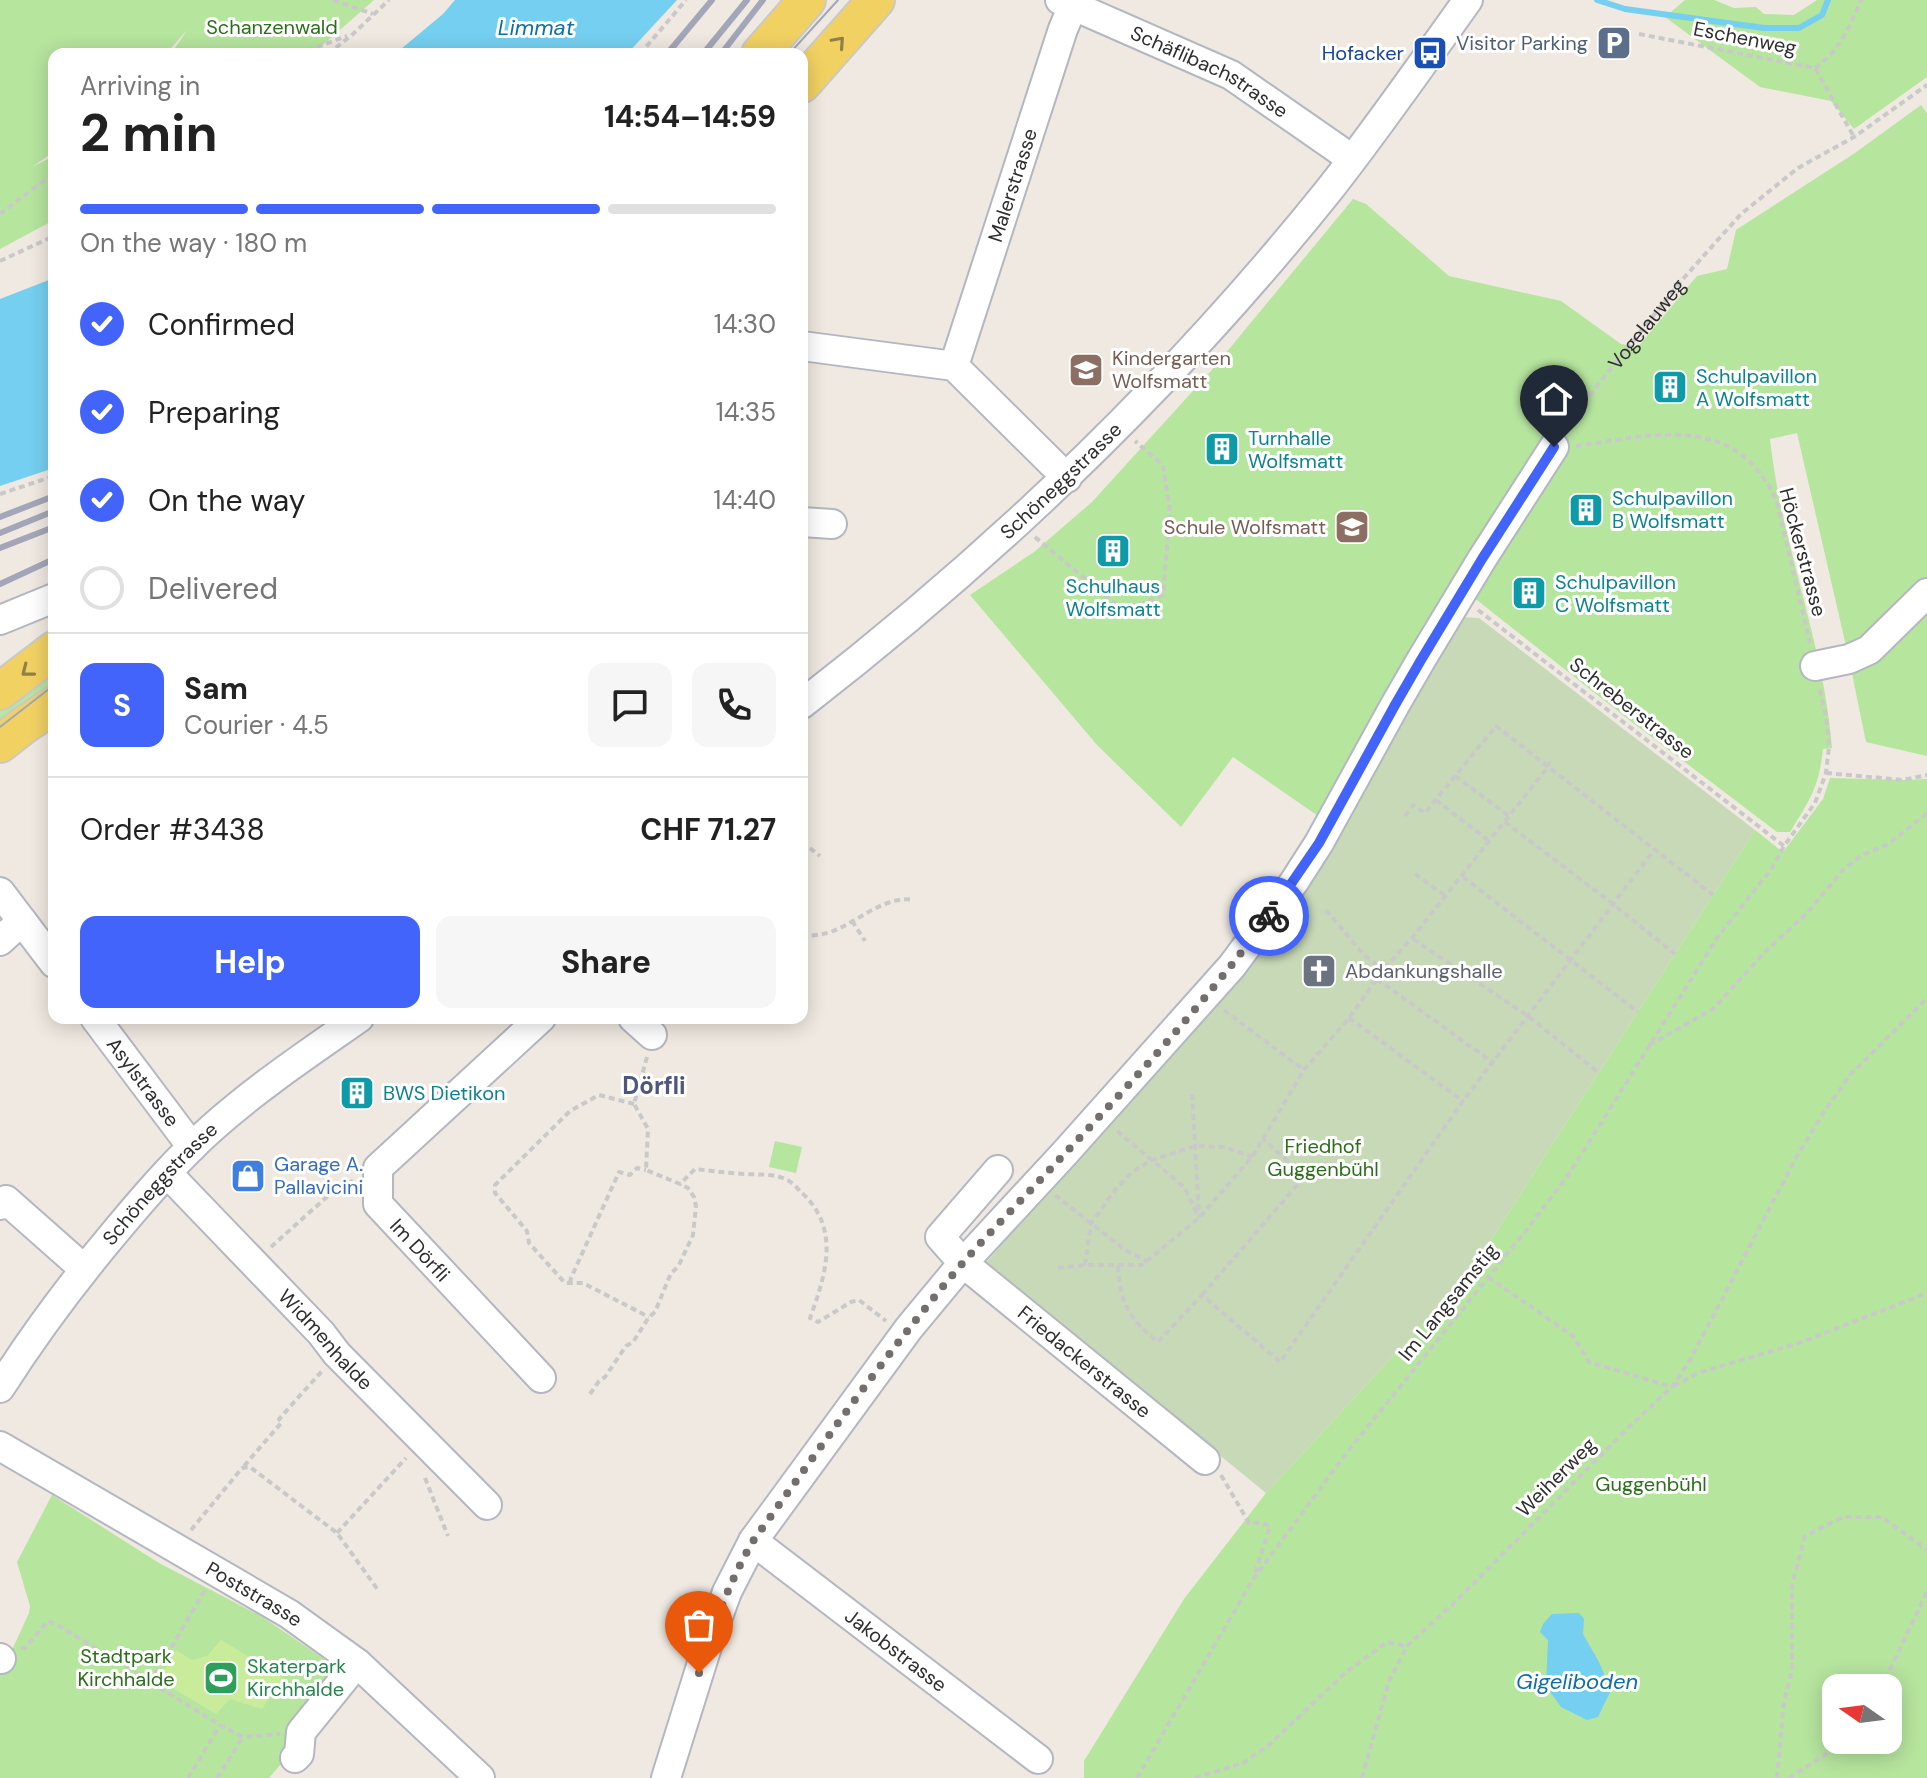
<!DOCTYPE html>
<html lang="en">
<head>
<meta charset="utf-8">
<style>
  :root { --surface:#fff; --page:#f6f6f6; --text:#222; --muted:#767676; --line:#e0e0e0; --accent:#4264fb }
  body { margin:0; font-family:"DM Sans",sans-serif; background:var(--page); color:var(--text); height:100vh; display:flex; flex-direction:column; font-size:30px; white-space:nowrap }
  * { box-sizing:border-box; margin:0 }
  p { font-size:26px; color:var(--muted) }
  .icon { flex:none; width:44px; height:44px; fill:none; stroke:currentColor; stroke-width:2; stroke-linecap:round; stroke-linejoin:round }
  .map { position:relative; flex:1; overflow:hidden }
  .side { position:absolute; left:48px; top:48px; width:760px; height:976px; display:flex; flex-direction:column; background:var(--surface); border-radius:16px; box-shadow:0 4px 20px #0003 }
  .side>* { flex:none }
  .needle { width:52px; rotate:284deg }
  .controls { position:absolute; left:1822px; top:1674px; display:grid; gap:16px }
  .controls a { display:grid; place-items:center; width:80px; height:80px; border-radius:16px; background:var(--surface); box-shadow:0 4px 20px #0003; font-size:40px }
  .pin { position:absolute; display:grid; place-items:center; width:68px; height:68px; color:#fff; margin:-82px -34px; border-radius:50% 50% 50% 0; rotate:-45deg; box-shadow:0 0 8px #0007 }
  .pin .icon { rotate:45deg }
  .courier { position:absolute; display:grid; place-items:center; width:80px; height:80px; margin:-40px; border:6px solid #4264fb; border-radius:50%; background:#fff; color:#222; box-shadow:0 2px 10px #0007 }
  .headline em { font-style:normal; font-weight:700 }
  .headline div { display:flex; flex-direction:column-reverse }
  .headline { display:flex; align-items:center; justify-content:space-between; height:136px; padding:0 32px }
  h1 { font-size:52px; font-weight:700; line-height:60px }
  .bar { display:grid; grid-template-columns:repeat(4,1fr); gap:12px 8px; align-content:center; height:96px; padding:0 32px }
  .bar i { height:10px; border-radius:6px; background:var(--line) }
  .bar .current { background:var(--accent) }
  .bar p { grid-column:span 4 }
  .line { display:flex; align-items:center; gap:20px; padding:0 32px; border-top:2px solid var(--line) }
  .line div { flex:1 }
  .round { display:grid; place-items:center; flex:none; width:84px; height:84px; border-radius:16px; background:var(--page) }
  ol { padding:0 32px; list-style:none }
  li { display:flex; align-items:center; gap:24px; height:88px }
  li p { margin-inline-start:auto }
  li .icon { padding:8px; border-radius:50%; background:var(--accent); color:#fff; stroke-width:4 }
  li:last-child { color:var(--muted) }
  li i { width:44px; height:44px; border:4px solid var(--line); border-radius:50% }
  .primary-button { display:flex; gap:16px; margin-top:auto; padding:16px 32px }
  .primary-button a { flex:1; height:92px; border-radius:16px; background:var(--accent); color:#fff; font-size:32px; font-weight:700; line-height:92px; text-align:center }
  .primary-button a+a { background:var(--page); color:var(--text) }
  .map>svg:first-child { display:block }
  .green { fill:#b6e59e; fill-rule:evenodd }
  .cemetery { fill:#c8d9b8 }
  .pitch { fill:#c9ec9a }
  .water { fill:#75cff0 }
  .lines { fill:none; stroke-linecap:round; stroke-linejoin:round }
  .stream { stroke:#75cff0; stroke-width:6 }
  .minor-casing { stroke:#b4b7c1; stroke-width:32 }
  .major-casing { stroke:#c9c9c9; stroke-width:40 }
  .path { stroke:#c9c9c9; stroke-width:4; stroke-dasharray:6 4; stroke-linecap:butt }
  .minor { stroke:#fff; stroke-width:28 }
  .major { stroke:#f2d163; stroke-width:36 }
  .tram { stroke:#a3a6b8; stroke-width:2 }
  .rail { stroke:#a3a6b8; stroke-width:6 }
  .oneway { stroke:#908048 }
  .done { stroke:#726f6d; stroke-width:8; stroke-dasharray:0 14.4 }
  .route { stroke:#4264fb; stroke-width:10 }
  .labels { text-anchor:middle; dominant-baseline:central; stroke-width:6; stroke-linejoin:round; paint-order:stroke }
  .park-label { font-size:20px; fill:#2c6e1b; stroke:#fff }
  .street-label { font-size:20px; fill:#2e2e2e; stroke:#fff }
  .service-label { font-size:20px; fill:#4e5e75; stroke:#fff; text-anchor:end }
  .transit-label { font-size:20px; fill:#164399; stroke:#fff; text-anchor:end }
  .education-label { font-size:20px; fill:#785e54; stroke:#fff; text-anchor:start }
  .culture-label { font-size:20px; fill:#0d838f; stroke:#fff; text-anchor:start }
  .worship-label { font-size:20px; fill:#5b616d; stroke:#fff; text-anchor:start }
  .shop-label { font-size:20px; fill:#366cbe; stroke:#fff; text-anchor:start }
  .leisure-label { font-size:20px; fill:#27864d; stroke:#fff; text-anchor:start }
  .water-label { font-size:22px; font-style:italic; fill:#0d6fa3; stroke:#fff }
  .quarter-label { font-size:24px; font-weight:bold; fill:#4d5680; stroke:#fff }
</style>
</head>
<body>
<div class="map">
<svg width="1927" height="1778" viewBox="0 0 1927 1778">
  <rect width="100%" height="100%" fill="#efe9e1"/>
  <g class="green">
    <path d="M0,0H374L324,44L310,54H171L187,30L166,54H54V152L32,167L54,156V220L0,249Z"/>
    <path d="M1685,0H1714L1734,8L1756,7L1764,14L1794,15L1817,0H1927V77L1854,129L1831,101L1760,87L1665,17Z"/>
    <path d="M1921,105L1927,113V756L1866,742L1849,659L1797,433L1770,439C1781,543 1824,643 1832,748L1823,749C1819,787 1810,800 1790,832H1777L1624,716L1459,586L1321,818L1233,757L1181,827L1097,745L970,595L1034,552L1092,502L1211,371L1353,199L1366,204L1449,276L1561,301L1621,344L1638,347L1697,276L1727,269L1736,230L1855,153Z"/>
    <path d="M46,666L54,676V697L0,735V708Z"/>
    <path d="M1830,778L1903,780L1927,779V1778H1084V1761L1184,1599L1266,1493L1469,1274L1755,830L1783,852L1823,799ZM1836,1688H1888V1740H1836Z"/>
    <path d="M775,1141L802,1147L796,1173L769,1167Z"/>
    <path d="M52,1495L159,1563L261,1616L346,1674L294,1749L269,1778H0V1676L29,1613L30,1606L17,1562Z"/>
  </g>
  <path class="cemetery" d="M1461,617L1479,618L1755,830L1469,1274L1266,1493L985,1264L1249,958Z"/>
  <path class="pitch" d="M221,1640L283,1677L262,1709L230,1699L216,1714L159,1680L176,1650L192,1660L207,1656Z"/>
  <g class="water">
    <path d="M455,0H677L627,54H395L443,14Z"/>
    <path d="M54,278V468L0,486V299Z"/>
    <path d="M1579,1613L1584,1619L1583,1634L1599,1662L1611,1690L1598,1717L1587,1720L1561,1707L1546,1686L1548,1640L1540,1632L1543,1624L1552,1614Z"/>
  </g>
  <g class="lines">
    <path class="stream" d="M1597,0L1625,9L1764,28H1799L1822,15L1828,0"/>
    <g class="minor-casing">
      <g id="minor">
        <path id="s2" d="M1060,0L1231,75L1352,159"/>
        <path d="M802,346L954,366L1067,478"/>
        <path id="s3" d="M954,366L1063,29L1073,6"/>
        <path d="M802,522L832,524"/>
        <path d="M0,620L54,598"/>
        <path d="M1815,666L1849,659L1869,650L1927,593"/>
        <path id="s4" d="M802,704C997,553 1175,382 1329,190C1377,129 1422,64 1468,0"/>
        <path d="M0,892L54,963"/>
        <path d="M0,941L22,921"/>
        <path id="s5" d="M95,1018L192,1147"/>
        <path d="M633,1018L652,1035"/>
        <path id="s6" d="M998,1170L940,1237L963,1263L1205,1460"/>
        <path id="s7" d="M167,1173L321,1333L337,1354L487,1505"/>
        <path d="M0,1205L6,1200L84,1269"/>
        <path d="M541,1378L378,1204V1168L541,1018"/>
        <path id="s8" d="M0,1388C35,1333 74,1281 116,1231C146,1195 177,1159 212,1128C258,1087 309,1053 359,1018"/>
        <path id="s9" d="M0,1446L289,1614L357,1663L480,1778"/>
        <path id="s10" d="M753,1541L1038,1759"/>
        <path d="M0,1658L1,1659"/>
        <path d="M295,1758L299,1754L301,1732L357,1663"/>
        <path d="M666,1778L707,1647L727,1592L753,1541L909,1328L963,1263L1064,1154L1232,966L1294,882L1319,843L1395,705L1421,660L1482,559L1554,447"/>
      </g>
    </g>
    <g class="major-casing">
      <g id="major">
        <path d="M760,54L807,0"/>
        <path d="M802,84L876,0"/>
        <path d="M0,691L54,650"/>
        <path d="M0,744L23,726L54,705"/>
      </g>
    </g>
    <g class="path">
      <path d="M333,0L373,14"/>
      <path d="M1639,34L1815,68L1854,137"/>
      <path d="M298,54L347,36"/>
      <path d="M328,54L353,34L389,0"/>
      <path d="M640,54L686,0"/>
      <path d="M1815,68C1839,51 1850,27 1861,0"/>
      <path d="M0,214L54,173"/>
      <path d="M0,261L54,236"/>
      <path id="s1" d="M1567,429L1597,386L1682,280L1741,214L1798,168L1854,137L1927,85"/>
      <path d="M1576,446C1635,438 1708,417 1754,466C1764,478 1772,488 1777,503L1810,643"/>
      <path d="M0,494L54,476"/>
      <path d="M1035,537L1119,607L1139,605L1163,595L1170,511L1163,465L1135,441"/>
      <path d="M1478,610L1784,846"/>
      <path d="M1826,773L1903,780L1927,775"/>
      <path d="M1455,776L1509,816"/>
      <path d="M1436,800L1489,841"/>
      <path d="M1405,816L1413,805L1425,813L1496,726L1713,895"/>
      <path d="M1505,822L1613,904L1675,954"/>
      <path d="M802,848L806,845L820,856"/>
      <path d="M1415,874L1446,896"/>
      <path d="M1463,877L1638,1012"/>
      <path d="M1326,910L1363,954L1383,970"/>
      <path d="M852,921L865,941"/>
      <path d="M802,937C812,935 824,935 833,931C859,921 885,895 914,900"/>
      <path d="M1413,939L1528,1016L1599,1073"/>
      <path d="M1377,979L1492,1062"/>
      <path d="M1224,1010L1304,1070"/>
      <path d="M1349,1018L1463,1101"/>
      <path d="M1649,1045L1713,1009L1765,952L1806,914L1843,870L1862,855L1887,845L1927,813"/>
      <path d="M647,1057L634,1104L648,1129L646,1170L680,1184L695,1169C712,1171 728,1173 745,1174C759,1175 774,1173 787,1180C792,1182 797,1188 801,1192C841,1228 826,1274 810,1318L818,1322L851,1302L859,1300L886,1321"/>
      <path d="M1192,1094L1199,1215"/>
      <path d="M634,1104L599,1095L570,1111L495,1185V1193L527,1231L529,1243L565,1283H583L649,1317"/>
      <path d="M1117,1131L1184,1187L1199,1218"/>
      <path d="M1055,1195L1125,1250L1147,1261"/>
      <path d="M271,1247L330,1194L354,1180"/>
      <path d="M1085,1265L1091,1224L1115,1190L1132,1172L1152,1160L1195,1146L1225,1147L1252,1157"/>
      <path d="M1118,1266C1120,1303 1129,1319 1158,1342L1202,1295L1280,1362L1463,1101L1655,849"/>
      <path d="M1058,1268L1085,1265H1142L1199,1218L1252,1157L1304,1070L1349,1018L1383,970L1412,938L1548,767L1549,762"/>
      <path d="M1488,1277L1573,1336L1589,1362L1672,1387"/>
      <path d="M570,1283L571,1278L619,1172L630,1175L637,1168L646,1170"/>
      <path d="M1202,1295L1305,1176L1263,1139"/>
      <path d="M1674,1386L1698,1373L1802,1342L1927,1293"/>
      <path d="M590,1394L599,1381L605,1377L626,1346L633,1342L649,1317L655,1312L671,1273L678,1267L693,1235L696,1206L694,1197L688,1188L680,1184"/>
      <path d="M244,1466L282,1422L279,1419L322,1371"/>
      <path d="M1221,1475L1249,1523H1262L1270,1526L1254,1577"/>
      <path d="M425,1478L448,1536"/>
      <path d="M191,1530L242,1468L250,1467L337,1533L378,1590"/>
      <path d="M337,1533L406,1458"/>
      <path d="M21,1648H25L48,1621L56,1624L220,1725L243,1737L280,1734"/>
      <path d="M151,1682L205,1590"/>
      <path d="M1881,1688L1927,1592"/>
      <path d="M188,1778L220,1725"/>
      <path d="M217,1778L243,1737"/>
      <path d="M1137,1778L1252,1581L1345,1455L1528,1228L1569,1174L1717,938L1772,868L1784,846L1815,803L1826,773L1829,747L1826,716L1819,687"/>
      <path d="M1195,1778L1243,1763L1270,1744L1345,1673L1387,1642L1407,1646"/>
      <path d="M1362,1778L1389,1681L1407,1646L1456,1601L1630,1426L1672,1387L1690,1360L1796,1158L1822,1115L1850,1075L1927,998"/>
      <path d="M1777,1778L1784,1701L1792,1670V1585L1805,1536L1843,1517H1882L1927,1550"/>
      <path d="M1789,1778L1826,1754L1841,1740"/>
    </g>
    <use href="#minor" class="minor"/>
    <use href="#major" class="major"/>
    <g class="tram">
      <path d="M789,54L838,0"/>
      <path d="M0,727L54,685"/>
    </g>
    <g class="rail">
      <path d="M667,54L712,0"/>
      <path d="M703,54L747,0"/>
      <path d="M721,54L763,0"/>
      <path d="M0,517L54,496"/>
      <path d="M0,533L54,511"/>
      <path d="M0,548L54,527"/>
      <path d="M0,584L54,559"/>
    </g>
  </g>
  <defs><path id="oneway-chevron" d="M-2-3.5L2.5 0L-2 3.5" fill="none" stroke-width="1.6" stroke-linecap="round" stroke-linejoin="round" transform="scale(2)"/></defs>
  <g class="oneway">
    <use href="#oneway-chevron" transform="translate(839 42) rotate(-48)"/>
    <use href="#oneway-chevron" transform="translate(27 671) rotate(142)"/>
  </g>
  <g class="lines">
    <path class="done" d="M699,1673C713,1627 729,1582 753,1541C820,1448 886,1353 961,1265C986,1236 1013,1209 1039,1181C1119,1096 1200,1010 1269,916"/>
    <path class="route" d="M1269,916L1319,843L1395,705L1421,660L1482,559L1554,447"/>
  </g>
  <defs>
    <g id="parking-square" transform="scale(1.8)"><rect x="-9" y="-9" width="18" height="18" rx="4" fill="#5c6f8a" stroke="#fff"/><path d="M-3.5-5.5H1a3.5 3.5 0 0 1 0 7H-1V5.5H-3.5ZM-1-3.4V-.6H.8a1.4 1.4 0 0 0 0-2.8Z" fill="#fff"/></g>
    <g id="bus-square" transform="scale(1.8)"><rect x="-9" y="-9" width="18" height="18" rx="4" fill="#1a4fb4" stroke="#fff"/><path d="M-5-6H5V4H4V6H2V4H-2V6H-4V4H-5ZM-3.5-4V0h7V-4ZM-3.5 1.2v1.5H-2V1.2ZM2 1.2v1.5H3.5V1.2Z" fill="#fff"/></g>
    <g id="school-square" transform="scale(1.8)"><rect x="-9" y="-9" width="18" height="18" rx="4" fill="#8d6e63" stroke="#fff"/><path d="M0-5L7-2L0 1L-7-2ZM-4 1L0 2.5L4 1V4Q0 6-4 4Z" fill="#fff"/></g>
    <g id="building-square" transform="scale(1.8)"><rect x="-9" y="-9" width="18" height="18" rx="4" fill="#0f9aa8" stroke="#fff"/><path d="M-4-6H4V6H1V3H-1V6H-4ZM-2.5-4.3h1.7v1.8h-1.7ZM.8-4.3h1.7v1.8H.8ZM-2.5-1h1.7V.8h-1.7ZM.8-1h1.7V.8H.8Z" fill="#fff"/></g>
    <g id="church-square" transform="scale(1.8)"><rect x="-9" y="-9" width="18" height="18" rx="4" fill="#6b7280" stroke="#fff"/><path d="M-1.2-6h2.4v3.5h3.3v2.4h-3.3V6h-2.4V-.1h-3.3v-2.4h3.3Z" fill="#fff"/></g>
    <g id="shop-square" transform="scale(1.8)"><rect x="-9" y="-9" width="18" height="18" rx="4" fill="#3f7fe0" stroke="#fff"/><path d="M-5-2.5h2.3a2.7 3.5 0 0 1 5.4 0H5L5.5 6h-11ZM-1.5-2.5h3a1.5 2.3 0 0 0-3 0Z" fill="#fff"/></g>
    <g id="stadium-square" transform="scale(1.8)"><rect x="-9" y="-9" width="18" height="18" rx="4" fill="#2e9e5b" stroke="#fff"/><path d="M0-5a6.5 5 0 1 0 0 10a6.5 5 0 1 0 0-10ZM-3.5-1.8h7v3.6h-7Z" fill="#fff"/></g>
  </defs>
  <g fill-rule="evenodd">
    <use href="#parking-square" x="1614" y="43"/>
    <use href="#bus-square" x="1430" y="53"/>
    <use href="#school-square" x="1086" y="370"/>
    <use href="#building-square" x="1670" y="387"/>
    <use href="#building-square" x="1222" y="449"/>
    <use href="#building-square" x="1586" y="510"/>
    <use href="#school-square" x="1352" y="527"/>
    <use href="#building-square" x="1113" y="551"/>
    <use href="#building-square" x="1529" y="593"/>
    <use href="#church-square" x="1319" y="971"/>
    <use href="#building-square" x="357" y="1093"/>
    <use href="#shop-square" x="248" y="1176"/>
    <use href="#stadium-square" x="221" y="1678"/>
  </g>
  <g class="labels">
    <g class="park-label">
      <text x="272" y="27">Schanzenwald</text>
      <text x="1323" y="1146">Friedhof<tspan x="1323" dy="23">Guggenbühl</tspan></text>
      <text x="1651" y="1484">Guggenbühl</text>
      <text x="126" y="1656">Stadtpark<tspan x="126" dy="23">Kirchhalde</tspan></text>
    </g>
    <g class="street-label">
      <text transform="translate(1745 38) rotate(11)">Eschenweg</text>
      <text stroke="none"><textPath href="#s2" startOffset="166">Schäflibachstrasse</textPath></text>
      <text stroke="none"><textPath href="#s3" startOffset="190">Malerstrasse</textPath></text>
      <text stroke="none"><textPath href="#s1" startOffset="132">Vogelauweg</textPath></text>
      <text stroke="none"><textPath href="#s4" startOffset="342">Schöneggstrasse</textPath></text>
      <text transform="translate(1803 552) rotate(75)">Höckerstrasse</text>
      <text transform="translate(1632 708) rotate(38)">Schreberstrasse</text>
      <text stroke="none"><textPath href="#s5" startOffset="80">Asylstrasse</textPath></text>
      <text stroke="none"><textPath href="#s8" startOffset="260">Schöneggstrasse</textPath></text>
      <text transform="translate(420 1250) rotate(47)">Im Dörfli</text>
      <text transform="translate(1448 1302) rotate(-51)">Im Langsamstig</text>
      <text stroke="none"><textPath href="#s7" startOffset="230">Widmenhalde</textPath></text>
      <text stroke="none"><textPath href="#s6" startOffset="280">Friedackerstrasse</textPath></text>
      <text transform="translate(1556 1477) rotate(-45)">Weiherweg</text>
      <text stroke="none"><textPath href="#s9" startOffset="294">Poststrasse</textPath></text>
      <text stroke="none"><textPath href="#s10" startOffset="180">Jakobstrasse</textPath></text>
    </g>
    <g class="service-label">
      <text x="1588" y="43">Visitor Parking</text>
    </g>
    <g class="transit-label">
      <text x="1404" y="53">Hofacker</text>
    </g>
    <g class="education-label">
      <text x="1112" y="358">Kindergarten<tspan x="1112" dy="23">Wolfsmatt</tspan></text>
      <text x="1326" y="527" text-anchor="end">Schule Wolfsmatt</text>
    </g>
    <g class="culture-label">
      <text x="1696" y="376">Schulpavillon<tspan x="1696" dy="23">A Wolfsmatt</tspan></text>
      <text x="1248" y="438">Turnhalle<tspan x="1248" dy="23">Wolfsmatt</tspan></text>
      <text x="1612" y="498">Schulpavillon<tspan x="1612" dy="23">B Wolfsmatt</tspan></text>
      <text x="1555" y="582">Schulpavillon<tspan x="1555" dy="23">C Wolfsmatt</tspan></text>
      <text x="1113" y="586" text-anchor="middle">Schulhaus<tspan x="1113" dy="23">Wolfsmatt</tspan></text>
      <text x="383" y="1093">BWS Dietikon</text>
    </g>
    <g class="worship-label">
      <text x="1345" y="971">Abdankungshalle</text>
    </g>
    <g class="shop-label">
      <text x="274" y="1164">Garage A.<tspan x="274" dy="23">Pallavicini</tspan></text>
    </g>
    <g class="leisure-label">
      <text x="247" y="1666">Skaterpark<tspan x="247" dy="23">Kirchhalde</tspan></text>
    </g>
    <g class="water-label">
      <text x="536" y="27">Limmat</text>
      <text x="1577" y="1681">Gigeliboden</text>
    </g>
    <g class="quarter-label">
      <text x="654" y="1085">Dörfli</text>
    </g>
  </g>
</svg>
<div class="controls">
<a><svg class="needle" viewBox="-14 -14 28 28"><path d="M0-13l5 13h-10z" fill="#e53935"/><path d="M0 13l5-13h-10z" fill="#767676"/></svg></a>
</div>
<div class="pin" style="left:699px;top:1673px;background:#ea580c"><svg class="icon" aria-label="bag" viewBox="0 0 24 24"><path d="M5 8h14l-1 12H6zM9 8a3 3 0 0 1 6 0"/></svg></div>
<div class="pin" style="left:1554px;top:447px;background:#1f2937"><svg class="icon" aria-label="home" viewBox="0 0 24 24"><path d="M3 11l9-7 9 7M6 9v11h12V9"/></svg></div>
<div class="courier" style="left:1269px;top:916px"><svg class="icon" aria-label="bike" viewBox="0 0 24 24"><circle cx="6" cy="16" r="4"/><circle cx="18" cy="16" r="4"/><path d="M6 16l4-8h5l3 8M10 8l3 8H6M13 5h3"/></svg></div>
<section class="side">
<div class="headline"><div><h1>2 min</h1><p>Arriving in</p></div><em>14:54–14:59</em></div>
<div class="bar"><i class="current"></i><i class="current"></i><i class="current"></i><i></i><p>On the way · 180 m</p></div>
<ol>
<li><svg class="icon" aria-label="check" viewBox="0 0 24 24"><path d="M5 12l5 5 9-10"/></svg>Confirmed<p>14:30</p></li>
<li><svg class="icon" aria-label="check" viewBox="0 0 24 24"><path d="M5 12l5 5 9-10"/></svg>Preparing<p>14:35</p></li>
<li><svg class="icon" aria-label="check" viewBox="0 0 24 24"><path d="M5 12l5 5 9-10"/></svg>On the way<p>14:40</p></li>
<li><i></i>Delivered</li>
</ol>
<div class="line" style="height:144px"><b class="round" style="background:var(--accent);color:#fff">S</b><div><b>Sam</b><p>Courier · 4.5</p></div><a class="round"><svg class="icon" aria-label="chat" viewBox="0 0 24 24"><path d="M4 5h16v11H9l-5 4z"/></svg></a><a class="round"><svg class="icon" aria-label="phone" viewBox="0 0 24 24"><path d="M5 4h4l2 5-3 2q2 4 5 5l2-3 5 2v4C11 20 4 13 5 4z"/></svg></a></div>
<div class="line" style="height:104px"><div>Order #3438</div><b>CHF 71.27</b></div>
<div class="primary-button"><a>Help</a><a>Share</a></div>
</section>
</div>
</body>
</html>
